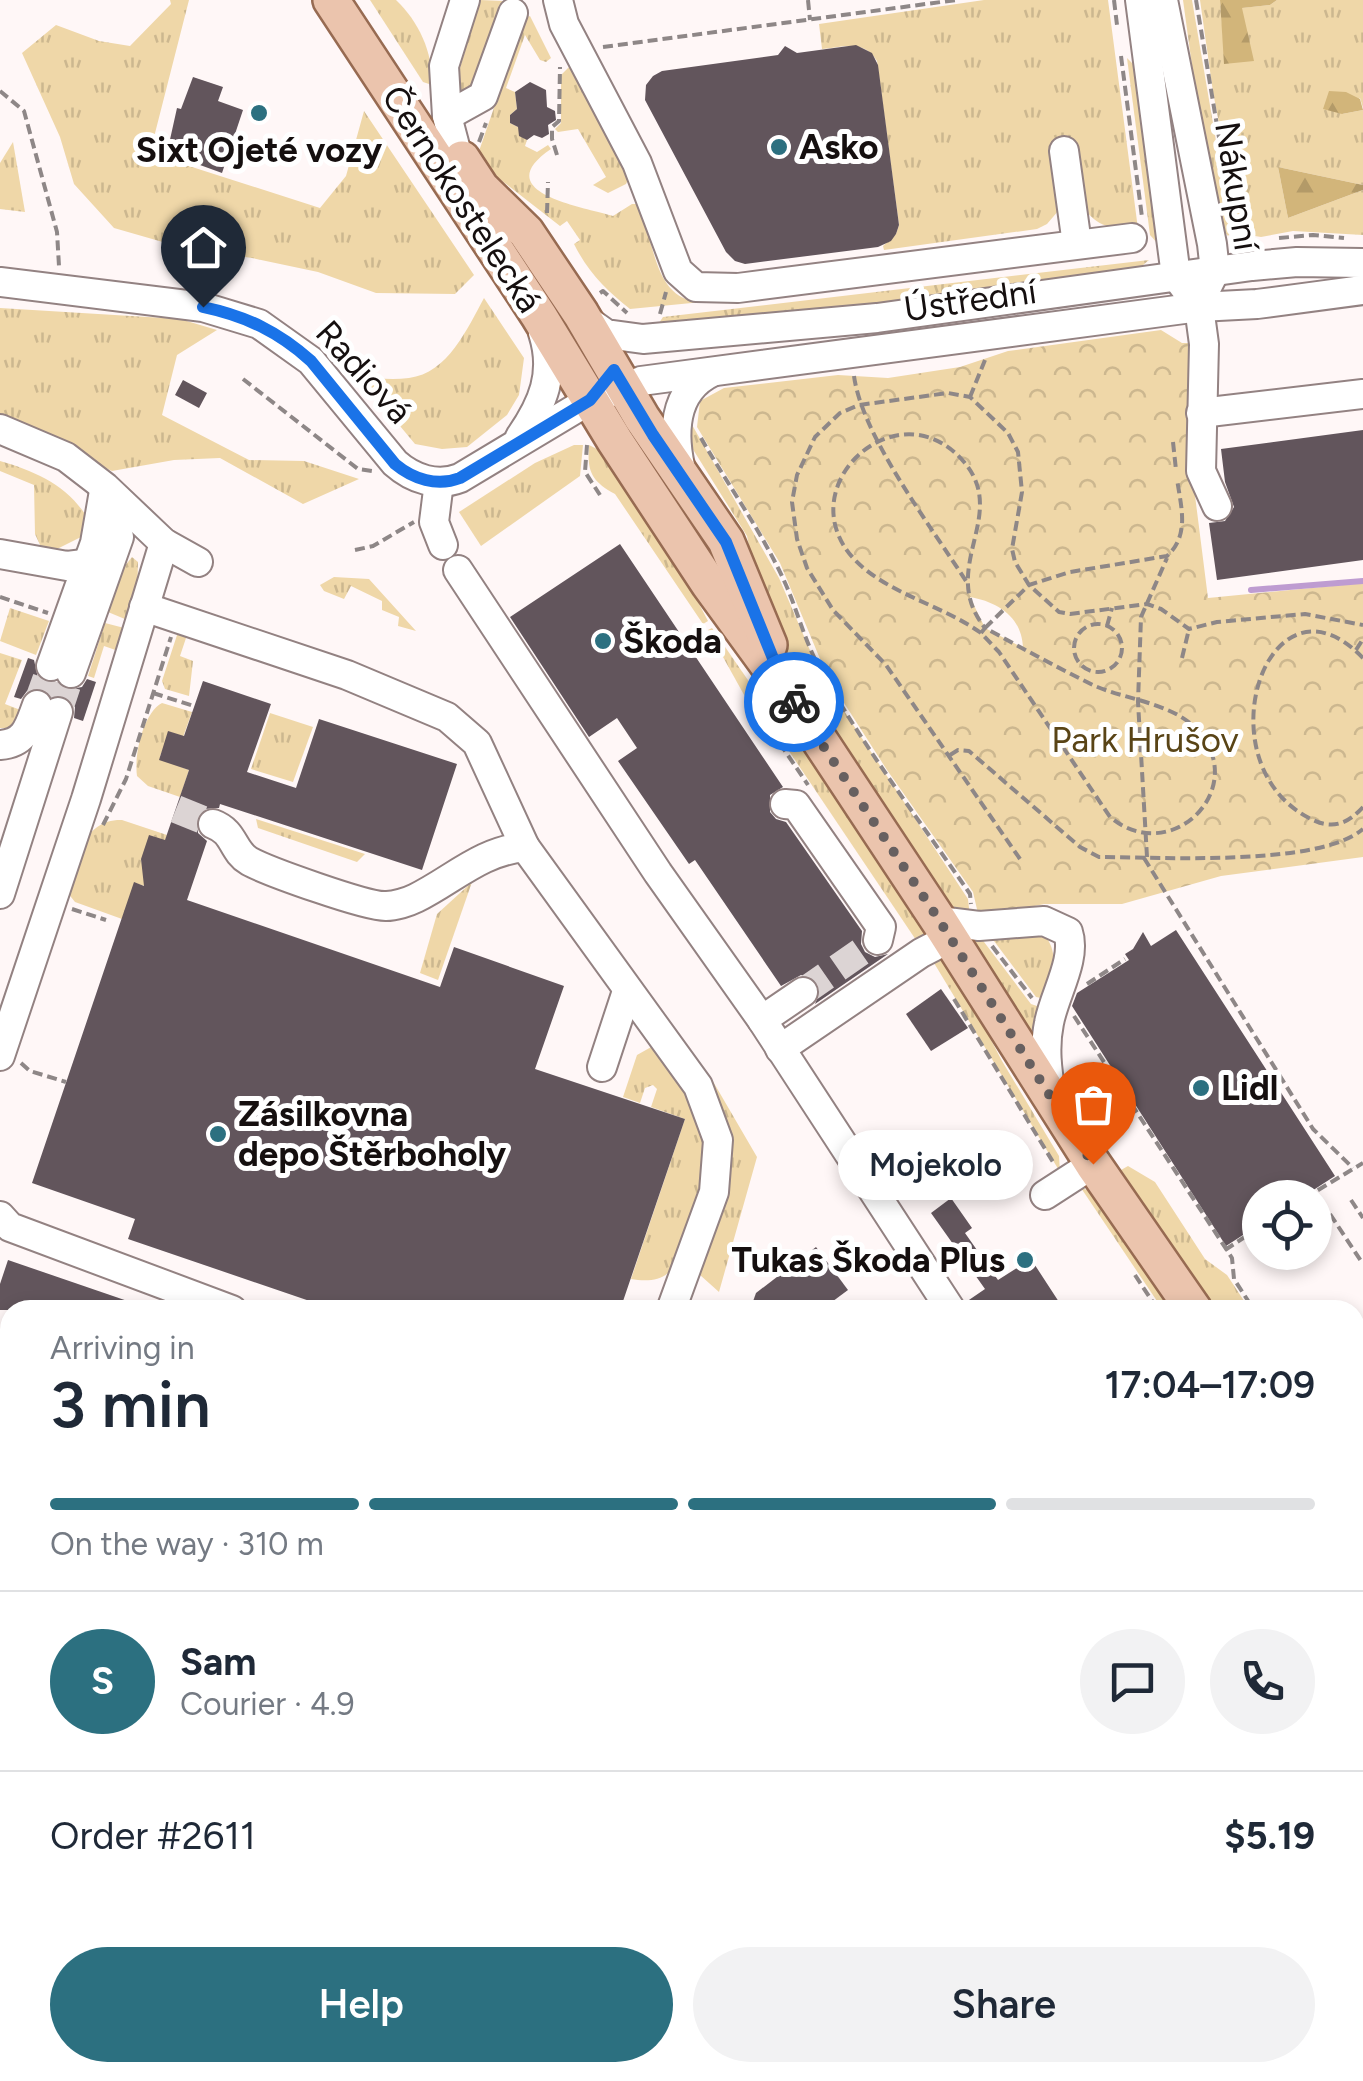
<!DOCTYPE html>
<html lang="en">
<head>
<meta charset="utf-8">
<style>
  :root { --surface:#fff; --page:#f2f2f3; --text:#1f2937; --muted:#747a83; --line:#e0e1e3; --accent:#2c7080 }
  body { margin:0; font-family:Figtree,sans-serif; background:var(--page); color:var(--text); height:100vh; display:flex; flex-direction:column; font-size:38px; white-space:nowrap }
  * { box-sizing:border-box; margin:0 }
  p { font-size:32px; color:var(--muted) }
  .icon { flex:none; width:55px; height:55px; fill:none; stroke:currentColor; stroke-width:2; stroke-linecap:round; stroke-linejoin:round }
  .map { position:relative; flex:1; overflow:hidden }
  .drawer { position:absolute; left:0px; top:1300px; width:1365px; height:782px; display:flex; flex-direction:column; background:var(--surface); border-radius:30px 30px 0 0; box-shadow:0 5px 15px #0003 }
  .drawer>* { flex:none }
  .controls { position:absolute; left:1242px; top:1180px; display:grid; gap:20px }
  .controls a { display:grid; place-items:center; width:90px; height:90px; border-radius:50%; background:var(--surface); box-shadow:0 5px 15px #0003; font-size:50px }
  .pin { position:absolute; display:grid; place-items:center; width:85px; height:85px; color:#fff; margin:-102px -42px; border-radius:50% 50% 50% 0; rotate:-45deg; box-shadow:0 0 10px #0007 }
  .pin .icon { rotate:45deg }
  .courier { position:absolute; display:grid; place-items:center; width:100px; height:100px; margin:-50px; border:8px solid #1a73e8; border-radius:50%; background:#fff; color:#222; box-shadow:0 2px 12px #0007 }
  .bubble { position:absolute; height:70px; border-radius:35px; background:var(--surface); box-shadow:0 5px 15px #0003; font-size:32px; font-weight:600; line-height:70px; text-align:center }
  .overview em { font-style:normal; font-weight:600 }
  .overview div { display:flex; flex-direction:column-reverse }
  .overview { display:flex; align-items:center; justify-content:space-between; height:170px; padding:0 50px }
  h1 { font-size:65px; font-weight:600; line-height:75px }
  .bar { display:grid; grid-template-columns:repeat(4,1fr); gap:15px 10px; align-content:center; height:120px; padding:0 50px }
  .bar i { height:12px; border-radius:8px; background:var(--line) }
  .bar .current { background:var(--accent) }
  .bar p { grid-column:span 4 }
  .line { display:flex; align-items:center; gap:25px; padding:0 50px; border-top:2px solid var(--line) }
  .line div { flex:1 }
  .round { display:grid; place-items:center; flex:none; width:105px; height:105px; border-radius:52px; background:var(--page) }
  .action { display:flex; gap:20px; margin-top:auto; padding:20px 50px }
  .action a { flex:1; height:115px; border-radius:60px; background:var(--accent); color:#fff; font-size:40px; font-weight:600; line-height:115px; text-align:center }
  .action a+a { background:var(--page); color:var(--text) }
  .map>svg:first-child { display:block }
  .grass { fill:url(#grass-tufts) }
  .forest { fill:url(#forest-firs) }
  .park { fill:url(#park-crowns); fill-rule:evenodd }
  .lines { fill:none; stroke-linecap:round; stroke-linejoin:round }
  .stream { stroke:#be9cd1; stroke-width:6 }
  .building { fill:#62555c }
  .minor-tunnel { stroke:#dcd4d4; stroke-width:28; stroke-dasharray:28 14; stroke-linecap:butt }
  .minor-casing { stroke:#938282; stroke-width:32 }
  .major-casing { stroke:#976b52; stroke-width:40 }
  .path { stroke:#8e8787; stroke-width:4; stroke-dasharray:10 5; stroke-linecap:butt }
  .minor { stroke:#fff; stroke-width:28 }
  .major { stroke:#ebc4ad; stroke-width:35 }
  .done { stroke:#676060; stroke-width:10; stroke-dasharray:0 18 }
  .route { stroke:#1a73e8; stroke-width:12 }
  .poi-dot { fill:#2c7080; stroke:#fff; stroke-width:4 }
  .labels { text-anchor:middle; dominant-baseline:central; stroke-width:10; stroke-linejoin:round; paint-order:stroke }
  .poi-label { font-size:35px; font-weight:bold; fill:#150f0f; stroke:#fff; text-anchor:start }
  .street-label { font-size:35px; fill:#150f0f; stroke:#fff }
  .park-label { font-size:35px; fill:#594416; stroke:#fff }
</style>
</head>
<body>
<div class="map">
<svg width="1363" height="2081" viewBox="0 0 1363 2081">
  <defs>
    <pattern id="grass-tufts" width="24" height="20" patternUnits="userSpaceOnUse" patternTransform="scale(2.5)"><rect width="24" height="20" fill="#efd7a8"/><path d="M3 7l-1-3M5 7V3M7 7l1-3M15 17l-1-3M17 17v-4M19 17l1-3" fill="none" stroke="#ccb78f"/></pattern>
    <pattern id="forest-firs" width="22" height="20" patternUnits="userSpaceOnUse" patternTransform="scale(2.5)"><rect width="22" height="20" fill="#d2b57a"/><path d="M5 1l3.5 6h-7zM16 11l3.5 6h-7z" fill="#b39a68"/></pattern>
    <pattern id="park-crowns" width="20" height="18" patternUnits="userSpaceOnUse" patternTransform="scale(2.5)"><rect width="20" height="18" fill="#efd7a8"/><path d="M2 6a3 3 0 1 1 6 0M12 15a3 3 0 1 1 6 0" fill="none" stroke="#ccb78f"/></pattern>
  </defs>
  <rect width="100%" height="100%" fill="#fff7f7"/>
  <g class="grass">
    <path d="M170,0H189L153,141L164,158L320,208L346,176L364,111L474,275L455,294L376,293L318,272L252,258L187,249L114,228L74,184L60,137L22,53L56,25L99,41L130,46L171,4Z"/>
    <path d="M370,0H396C418,21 433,51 432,85L423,82Z"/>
    <path d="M480,0L524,2L480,90L465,97L459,90L457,78Z"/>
    <path d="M984,0H1108L1138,229C1113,228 1097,229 1082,205L1059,210L1047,224L1037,229L884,250L883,246L896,234L899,225L877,61C864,39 843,47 822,49L819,24Z"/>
    <path d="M1183,0H1192L1230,223L1231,232L1228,236L1221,228L1198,109Z"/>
    <path d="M1200,0H1220L1225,63L1241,8L1270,5L1277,0H1363V108L1360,98L1342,114L1363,110V185L1278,167L1288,218L1363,190V235L1293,231L1261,237L1249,235L1239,228L1213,92Z"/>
    <path d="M530,16L551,58L546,62L540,60L525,35L506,88L515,92L517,109L510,115V123L518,127L527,140L525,146L537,152L548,145L551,149C486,193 585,207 613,216L632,204H638C655,238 652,301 702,302L630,309C606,290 588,272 574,244L580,240L567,221L560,226L497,177L478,154L525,18Z"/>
    <path d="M1127,58L1136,67L1158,244L1150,235Z"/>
    <path d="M572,64L630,176L626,184L608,193L593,185L606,177L578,129L558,132L555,129L561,123V75Z"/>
    <path d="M13,142L25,212L0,209V163Z"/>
    <path d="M1149,260L1137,270L940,297L657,326L663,317Z"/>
    <path d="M484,298L524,358L519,395L507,415L467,447L442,449L415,444L360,378C376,378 393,380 409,378C448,373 467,329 484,298Z"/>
    <path d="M0,308L180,319L217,330L177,355L162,415L249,460L304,461L359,479L303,504L220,458L174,460L112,471L0,419Z"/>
    <path d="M691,423L779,578L821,676L968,899L970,917L948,906L787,666L759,595L747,536L689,443Z"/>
    <path d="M574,445H583L580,476L481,546L459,512L535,463Z"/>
    <path d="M589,445L605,453L666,541L708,621L703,624L615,494C591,481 587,471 589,445Z"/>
    <path d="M0,461C35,471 69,486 88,519L83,536L55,550L41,547L35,534L34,485L0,471Z"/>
    <path d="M132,557L138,562L137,598L132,622L108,612L123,568Z"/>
    <path d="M334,577L369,579L416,631L398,626L399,617L382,610V601L351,586L344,599L324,591L320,585Z"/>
    <path d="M10,608L49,621L36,655L0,641Z"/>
    <path d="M105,623L132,630L124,653L104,646L94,678L88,676Z"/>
    <path d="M712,628L752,686L748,702L708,630Z"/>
    <path d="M178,632L199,638H186L180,656L193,661L189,696L165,689L162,681Z"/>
    <path d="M0,653L22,660L5,704L23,711L12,728H0Z"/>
    <path d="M761,691L789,719L931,934L918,943L756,702Z"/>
    <path d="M162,703L192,712L182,740L171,732L160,756L161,759L189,770L180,797L148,786L137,776C134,755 143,713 162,703Z"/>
    <path d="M270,713L313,727L293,782L251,769Z"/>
    <path d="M256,819L365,854L357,862L258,828Z"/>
    <path d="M122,820L167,835L164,844L141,859L148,887L135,883L122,919L75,902L67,892C77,861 82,819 122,820Z"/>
    <path d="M472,882L438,980L420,973L437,914Z"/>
    <path d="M963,932L978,934L1031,1004L1043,1008L1038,1049Z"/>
    <path d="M988,933L1044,935C1061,953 1051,977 1046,999L1036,997Z"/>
    <path d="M944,950L1002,1061L1059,1156L1060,1172L931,958Z"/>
    <path d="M653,1046C658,1048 663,1050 667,1053C673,1060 701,1121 704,1131C712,1159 690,1254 668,1273C658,1282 643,1281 631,1279L685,1119L651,1107L657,1089L653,1085L645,1088L640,1103L623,1097L637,1055Z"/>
    <path d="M711,1078L757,1157L719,1292L700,1275L718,1218L730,1139Z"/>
    <path d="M1128,1166L1155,1182L1205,1259L1227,1275L1250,1310H1217L1121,1170Z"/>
    <path d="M1081,1188L1094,1192L1176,1310H1163Z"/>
  </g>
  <g class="forest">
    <path d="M1220,0H1277L1270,5L1242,8L1254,61L1224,64Z"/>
    <path d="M1329,91L1346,92L1360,99L1363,110L1342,114L1323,109Z"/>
    <path d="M1278,167L1363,185V190L1288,218Z"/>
  </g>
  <path class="park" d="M1161,330L1182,343H1189L1192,350L1191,464L1208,598L1363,583V857L1221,876L1122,904H1044L979,918L973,892L887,770L828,678L780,563L697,427L700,401L724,388L838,375L888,378L960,367L1008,351ZM970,597C998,602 1022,617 1023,648L985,628Z"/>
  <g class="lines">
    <path class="stream" d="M1251,590L1363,581"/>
  </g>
  <g class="building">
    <path d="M856,45L872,53L878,65L899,225L896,234L891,241L878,247L745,264L735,261L726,252L645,100L646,85L653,76L662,71L778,55L785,46L797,53Z"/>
    <path d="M193,77L223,87L218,101L243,110L222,173L167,153L177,108L181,109Z"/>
    <path d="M530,82L546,90L547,107L555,111L556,120L548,125L549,134L542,138L534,135L527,140L519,136L518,127L510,123V115L517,109L515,92Z"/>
    <path d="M183,380L207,393L199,408L175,395Z"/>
    <path d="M1363,430V560L1217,580L1209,523L1225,521L1234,507L1225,482L1221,449Z"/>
    <path d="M620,544L783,787L770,795V812L776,819L786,822L862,931L861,944L865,952L875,957L888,954L815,1004L820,992L817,981L801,975L781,986L695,860L689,864L618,761L637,748L617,718L589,737L510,617Z"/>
    <path d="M28,658L34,660L38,678L46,683L57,682L66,690L82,687L87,679L96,682L83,721L74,718L75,707L64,696H52L44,689L35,688L27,691L21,699L14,697Z"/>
    <path d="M203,681L271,704L247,772L296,788L319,719L457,764L422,870L220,804L219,808L204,809L197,817L198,833L207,841L187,900L440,987L454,947L564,986L535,1069L685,1119L620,1310H336L128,1239L135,1219L32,1183L134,882L144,886L141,859L149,835L165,840L189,770L159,760L168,731L184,736Z"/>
    <path d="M1176,930L1335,1176L1301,1198H1260V1224L1226,1246L1072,1006L1077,993L1129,960L1125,954L1133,949L1143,932L1151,946Z"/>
    <path d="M941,989L968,1028L931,1051L906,1014Z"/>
    <path d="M951,1198L972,1228L965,1233L998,1280L1031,1259L1059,1302L1048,1310H968L966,1302L985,1289L931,1213Z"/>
    <path d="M816,1247L848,1290L821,1310H750L756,1293Z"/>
    <path d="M8,1260L145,1307V1310H0V1284Z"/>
  </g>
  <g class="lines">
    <g class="minor-tunnel">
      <path d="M37,705L51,666"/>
      <path d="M58,712L71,673"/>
      <path d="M176,809L213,824"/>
      <path d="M803,992L878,940"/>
    </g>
    <g class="minor-casing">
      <g id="minor">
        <path d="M558,0L564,24L637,163L678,271L696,287L738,288L1132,238"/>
        <path d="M1140,0L1176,276L1199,307L1204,344L1201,471L1217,506"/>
        <path d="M1163,0L1212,244L1215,271L1207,287"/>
        <path d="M447,116L483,96L513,13"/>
        <path d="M456,150L447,116L444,66L465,0"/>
        <path d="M1064,151L1077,244"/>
        <path d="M0,282L203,307L259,324L311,361L395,463C413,479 437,487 460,478L590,400L641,381L1199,307L1257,304L1363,290"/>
        <path d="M585,319L606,334L643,339L877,318L1252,266L1297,262L1363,263"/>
        <path d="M1201,413L1363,394"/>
        <path d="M0,429L66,457L105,487L164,543L198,562"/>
        <path d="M520,437C543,404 556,373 543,333"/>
        <path d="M682,474C672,436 672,391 712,372"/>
        <path d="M439,482L434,522L443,545"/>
        <path d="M0,554L67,566L101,562"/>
        <path d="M458,570L658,873L762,1020L951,1310"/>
        <path d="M144,607L347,675L447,717L477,743L525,847"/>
        <path d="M51,666L95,543L104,491"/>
        <path d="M71,673L119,537L106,490"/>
        <path d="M0,745C26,743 29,726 37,705"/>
        <path d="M785,804L796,805L881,927L878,940"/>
        <path d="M213,824C235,832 232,851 249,861C267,871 367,907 386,906C395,906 408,902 416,898C454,879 481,851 525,847L698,1086L718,1140L714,1192L671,1310"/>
        <path d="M0,894L58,712"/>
        <path d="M939,921L979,926L1044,921L1068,932C1077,959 1054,995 1049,1023C1044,1047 1047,1070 1051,1094"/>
        <path d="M762,1020L803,992"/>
        <path d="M780,1049L921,953L950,938"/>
        <path d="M0,1056L86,799L164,543"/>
        <path d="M602,1067L627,991"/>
        <path d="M1045,1195L1093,1164"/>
        <path d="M0,1216L10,1227L232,1310"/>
        <path d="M0,1758L10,1761"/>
        <path d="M240,2081L243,2072"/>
        <path d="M916,2081L919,2072"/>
      </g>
    </g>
    <g class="major-casing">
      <g id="major">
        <path d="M331,0L539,316L615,441L709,584L785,688L939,921L1093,1164L1194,1310"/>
        <path d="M462,159L481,188L526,232L581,314L642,418L726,541L769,645"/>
        <path d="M1355,1549L1363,1561"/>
      </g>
    </g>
    <g class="path">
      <path d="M808,0L810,20"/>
      <path d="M1114,0L1117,25"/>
      <path d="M1196,0L1230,203"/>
      <path d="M603,47L956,0"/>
      <path d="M1121,56L1142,217"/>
      <path d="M0,91L24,111L57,232L59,266"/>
      <path d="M479,142L486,123"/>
      <path d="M557,155L552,139V127L559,121L560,67"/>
      <path d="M547,213L548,182"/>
      <path d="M1279,238L1313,235L1344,238"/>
      <path d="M600,293L603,291L627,313"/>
      <path d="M660,314L666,292"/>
      <path d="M854,376C862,436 932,528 966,581"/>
      <path d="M243,379L358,469L372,471"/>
      <path d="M970,397L985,360"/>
      <path d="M701,438C729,487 763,533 786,585C797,610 804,638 817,663C861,744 918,818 970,894L971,904"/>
      <path d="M1173,442L1176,470"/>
      <path d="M587,445L585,472L600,495"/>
      <path d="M355,550L373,546L414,522"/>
      <path d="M0,597L48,613"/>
      <circle cx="1098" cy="648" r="24"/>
      <path d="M1107,626L1112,608"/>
      <path d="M985,628L1029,585L1070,572L1167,556C1190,535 1181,507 1177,479"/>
      <path d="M981,633C942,605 888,594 855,560C786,488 898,384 964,462C1010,516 937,568 985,628L981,633L999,652L1110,817C1170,867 1248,791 1200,733C1177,704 1128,700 1095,686C1058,668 1022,648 985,628"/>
      <path d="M1356,650L1363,639"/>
      <path d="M1182,658L1189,629"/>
      <path d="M1363,658C1269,560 1200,761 1309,818C1331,830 1347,825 1363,807"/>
      <path d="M755,692L752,702L808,785"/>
      <path d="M153,693L194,706"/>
      <path d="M950,755L958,750L969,751L1080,847L1099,857C1159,857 1319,867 1363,829"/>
      <path d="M103,825L126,779L171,637"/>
      <path d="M1147,857L1138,702L1141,617L1167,558"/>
      <path d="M1144,858L1313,1129L1353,1168"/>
      <path d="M1020,859L886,665L833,610L807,568L797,539L792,502L797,475L815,437L840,413L859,405L948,393L970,397L1008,433L1018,452L1022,492L1012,549L1015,562L1029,585L1059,612L1070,614L1147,604L1161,609L1189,629L1217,622L1305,614L1363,625"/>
      <path d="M72,909L106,920"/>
      <path d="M992,946L1032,998"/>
      <path d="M1087,984L1125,959"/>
      <path d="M954,999L1053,1162"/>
      <path d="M1074,1016L1232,1258L1234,1279L1254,1310"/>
      <path d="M21,1063L30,1071L66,1082"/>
      <path d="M1305,1198L1363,1163"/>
      <path d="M1351,1200L1363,1218"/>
      <path d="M1330,1214L1363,1264"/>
      <path d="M1225,1250L1260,1227"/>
      <path d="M1135,1275L1158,1310"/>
      <path d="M1355,1348L1363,1343"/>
      <path d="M1355,1424L1363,1429"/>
      <path d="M1355,1492L1363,1504"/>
    </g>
    <use href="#minor" class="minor"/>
    <use href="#major" class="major"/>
  </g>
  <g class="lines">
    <path class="done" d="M794,702L939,920L1093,1164"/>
    <path class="route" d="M203,307C246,316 279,332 311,361L395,464C413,479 437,487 460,478L590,400L614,370L653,435L726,542L785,688L794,702"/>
  </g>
  <g class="poi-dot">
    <circle cx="259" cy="113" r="10"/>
    <circle cx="779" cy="147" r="10"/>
    <circle cx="603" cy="641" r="10"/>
    <circle cx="1201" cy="1088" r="10"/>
    <circle cx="218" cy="1134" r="10"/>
    <circle cx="1025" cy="1260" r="10"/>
  </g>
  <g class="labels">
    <g class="poi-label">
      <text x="799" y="147">Asko</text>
      <text x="259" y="150" text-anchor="middle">Sixt Ojeté vozy</text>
      <text x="623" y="641">Škoda</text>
      <text x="1221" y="1088">Lidl</text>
      <text x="238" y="1114">Zásilkovna<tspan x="238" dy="40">depo Štěrboholy</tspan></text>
      <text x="1005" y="1260" text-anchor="end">Tukas Škoda Plus</text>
    </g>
    <g class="street-label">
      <text transform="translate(1237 186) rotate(81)">Nákupní</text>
      <text transform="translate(462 199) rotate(57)">Černokostelecká</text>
      <text transform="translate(970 300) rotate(-8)">Ústřední</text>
      <text transform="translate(364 372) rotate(48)">Radiová</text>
    </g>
    <g class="park-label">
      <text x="1145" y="740">Park Hrušov</text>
    </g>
  </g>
</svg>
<div class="controls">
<a><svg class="icon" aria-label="locate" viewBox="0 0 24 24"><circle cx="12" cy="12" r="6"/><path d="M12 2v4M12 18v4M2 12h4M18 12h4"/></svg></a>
</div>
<div class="pin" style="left:1093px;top:1164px;background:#ea580c"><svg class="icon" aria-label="bag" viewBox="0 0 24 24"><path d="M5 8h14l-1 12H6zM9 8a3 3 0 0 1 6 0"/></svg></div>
<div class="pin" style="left:203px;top:307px;background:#1f2937"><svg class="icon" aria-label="home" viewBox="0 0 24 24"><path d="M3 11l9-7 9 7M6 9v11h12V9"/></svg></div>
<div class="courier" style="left:794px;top:702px"><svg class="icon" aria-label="bike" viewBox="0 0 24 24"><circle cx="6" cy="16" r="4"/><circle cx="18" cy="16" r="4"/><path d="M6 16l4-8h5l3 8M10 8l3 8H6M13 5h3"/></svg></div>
<div class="bubble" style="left:838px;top:1130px;width:195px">Mojekolo</div>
<section class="drawer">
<div class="overview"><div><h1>3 min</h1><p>Arriving in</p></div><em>17:04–17:09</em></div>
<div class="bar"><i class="current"></i><i class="current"></i><i class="current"></i><i></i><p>On the way · 310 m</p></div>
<div class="line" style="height:180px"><b class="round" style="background:var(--accent);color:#fff">S</b><div><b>Sam</b><p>Courier · 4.9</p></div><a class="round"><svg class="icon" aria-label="chat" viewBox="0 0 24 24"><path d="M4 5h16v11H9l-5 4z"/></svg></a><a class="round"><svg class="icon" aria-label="phone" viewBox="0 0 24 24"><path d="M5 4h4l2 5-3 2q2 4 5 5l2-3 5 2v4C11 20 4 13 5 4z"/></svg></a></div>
<div class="line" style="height:130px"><div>Order #2611</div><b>$5.19</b></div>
<div class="action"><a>Help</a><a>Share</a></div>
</section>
</div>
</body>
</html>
